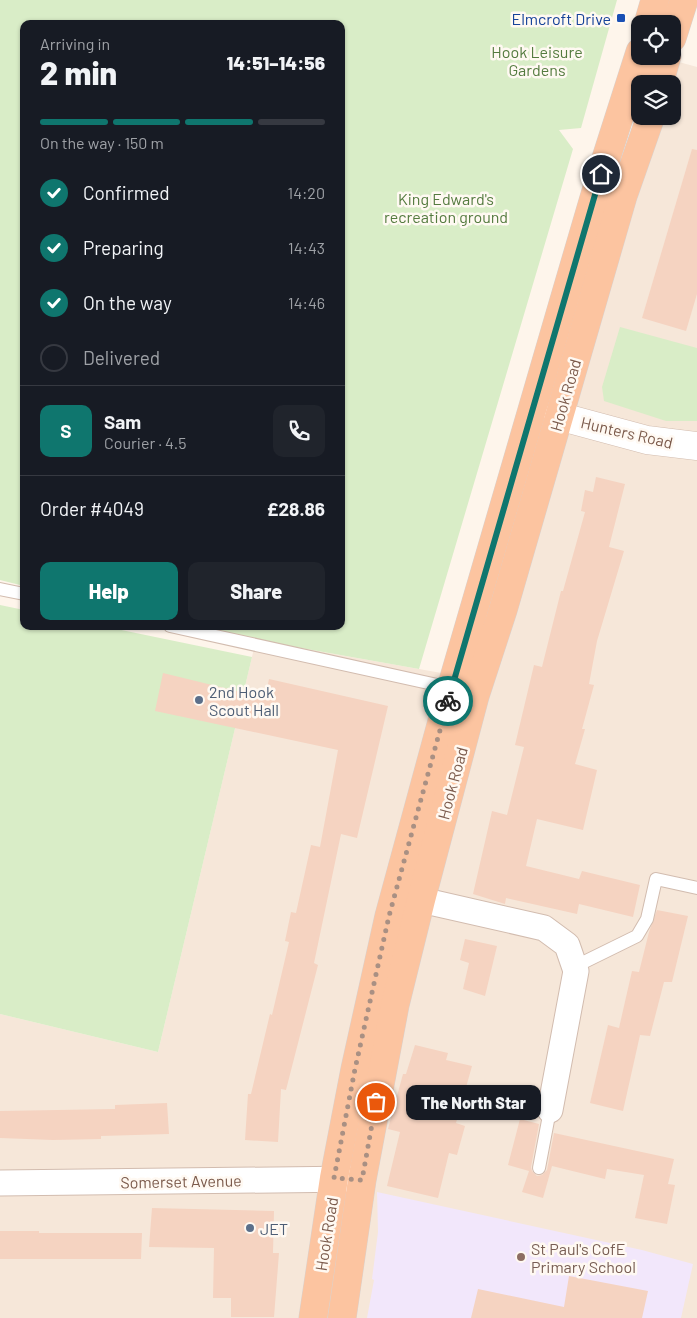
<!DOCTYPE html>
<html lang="en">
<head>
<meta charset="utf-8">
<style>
  :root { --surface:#171b24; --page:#20242c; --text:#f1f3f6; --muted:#9ea1a6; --line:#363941; --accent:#0f766e }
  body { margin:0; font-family:Barlow,sans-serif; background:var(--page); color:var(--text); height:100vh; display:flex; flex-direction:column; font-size:19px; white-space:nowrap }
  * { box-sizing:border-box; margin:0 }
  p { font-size:16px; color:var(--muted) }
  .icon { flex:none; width:28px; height:28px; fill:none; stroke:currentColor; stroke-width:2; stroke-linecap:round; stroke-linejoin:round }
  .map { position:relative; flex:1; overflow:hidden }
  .drawer { position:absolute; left:20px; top:20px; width:325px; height:610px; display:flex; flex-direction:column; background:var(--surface); border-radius:10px; box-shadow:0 1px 4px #0004 }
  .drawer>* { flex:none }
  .fabs { position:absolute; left:631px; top:15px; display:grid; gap:10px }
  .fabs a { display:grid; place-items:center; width:50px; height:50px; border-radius:10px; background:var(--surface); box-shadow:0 1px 4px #0004; font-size:25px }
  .pin { position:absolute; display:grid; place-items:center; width:42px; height:42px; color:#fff; margin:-21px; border:2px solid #fff; border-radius:50%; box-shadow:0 1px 5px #0007 }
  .courier { position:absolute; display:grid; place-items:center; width:50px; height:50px; margin:-25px; border:4px solid #0f766e; border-radius:50%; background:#fff; color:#222; box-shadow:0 1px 6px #0007 }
  .bubble { position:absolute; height:35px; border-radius:10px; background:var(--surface); box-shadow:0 1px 4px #0004; font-size:16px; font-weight:800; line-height:35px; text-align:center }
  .head em { font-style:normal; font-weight:800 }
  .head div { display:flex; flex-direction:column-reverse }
  .head { display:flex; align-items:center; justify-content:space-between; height:85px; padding:0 20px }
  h1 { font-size:32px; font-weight:800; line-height:38px }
  .bar { display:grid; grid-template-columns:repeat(4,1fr); gap:8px 5px; align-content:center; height:60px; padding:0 20px }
  .bar i { height:6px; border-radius:4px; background:var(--line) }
  .bar .active { background:var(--accent) }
  .bar p { grid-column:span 4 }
  .line { display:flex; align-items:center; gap:12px; padding:0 20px; border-top:1px solid var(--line) }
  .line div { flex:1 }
  .round { display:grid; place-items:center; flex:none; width:52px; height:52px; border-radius:10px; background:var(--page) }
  ol { padding:0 20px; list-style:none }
  li { display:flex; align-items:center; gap:15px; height:55px }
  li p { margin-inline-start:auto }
  li .icon { padding:5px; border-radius:50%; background:var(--accent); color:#fff; stroke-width:4 }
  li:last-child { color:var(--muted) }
  li i { width:28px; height:28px; border:2px solid var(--line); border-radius:50% }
  .primary-button { display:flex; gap:10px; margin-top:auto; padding:10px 20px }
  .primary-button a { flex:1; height:58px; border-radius:10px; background:var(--accent); color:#fff; font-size:20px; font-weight:800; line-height:58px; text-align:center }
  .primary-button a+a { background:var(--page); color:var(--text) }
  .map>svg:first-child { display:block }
  .residential { fill:#f6e7d9 }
  .education { fill:#f2e7fb }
  .green { fill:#d9edc7 }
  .building { fill:#f5d3c1 }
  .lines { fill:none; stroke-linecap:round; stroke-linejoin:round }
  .service-casing { stroke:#d2bcaf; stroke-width:14 }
  .minor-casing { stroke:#d2bcaf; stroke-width:27 }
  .tertiary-casing { stroke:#d2bcaf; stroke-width:29 }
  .trunk-casing { stroke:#dad1cd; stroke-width:29 }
  .service { stroke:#fff; stroke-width:12 }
  .minor { stroke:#fff; stroke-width:25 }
  .tertiary { stroke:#fff; stroke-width:28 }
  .trunk { stroke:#fcc4a0; stroke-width:28 }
  .done { stroke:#a99083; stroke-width:5; stroke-dasharray:0 9 }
  .route { stroke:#0f766e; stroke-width:6 }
  .transit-dot { fill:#1a4fb4; stroke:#fff9f2; stroke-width:2 }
  .service-dot { fill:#5c6f8a; stroke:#fff9f2; stroke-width:2 }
  .education-dot { fill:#8d6e63; stroke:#fff9f2; stroke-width:2 }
  .labels { text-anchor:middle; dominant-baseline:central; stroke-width:5; stroke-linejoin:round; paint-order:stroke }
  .transit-label { font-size:16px; fill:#164399; stroke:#fff9f2; text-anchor:end }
  .park-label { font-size:16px; fill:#547b3f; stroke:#fff9f2 }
  .street-label { font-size:16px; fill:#7b5a4b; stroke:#fff9f2 }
  .service-label { font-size:16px; fill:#4e5e75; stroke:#fff9f2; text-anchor:start }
  .education-label { font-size:16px; fill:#785e54; stroke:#fff9f2; text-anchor:start }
</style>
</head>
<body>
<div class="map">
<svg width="697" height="1318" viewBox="0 0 697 1318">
  <rect width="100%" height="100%" fill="#fef5eb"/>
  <path class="residential" d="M679,62L697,67V1318H0V1014L158,1052L256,640L492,682L662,116H672V84Z"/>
  <path class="education" d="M377,1192L642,1250L693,1264L681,1318H367L374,1280L372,1279L378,1232Z"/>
  <g class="green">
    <path d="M0,0H617L581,128L559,130L573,149L419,669L256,640L198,626H341V24H24V586L0,580Z"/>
    <path d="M620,327L697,348V421H666L604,401L602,387Z"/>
    <path d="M0,605L24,610V626H102L252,657L158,1052L0,1014Z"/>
  </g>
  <g class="building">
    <path d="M692,149L697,150V294L686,331L642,318Z"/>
    <path d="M596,477L625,484L609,547L624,551L597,641L589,684L594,685L582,729H585L575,764L597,770L583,830L537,819L526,866L579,879L582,871L640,885L633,917L579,904L577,914L506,898L505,904L473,894L492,811L507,815L524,747L515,745L534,665L542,667L561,591H563L585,512L581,511L585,490L593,492Z"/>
    <path d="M163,673L265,698L269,679L388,706L357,838L341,834L314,963L318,965L286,1090L281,1089L278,1142L245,1140L248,1094H251L270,1014L272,1015L289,942L285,941L291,912L296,913L311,845L320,847L338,750L155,711Z"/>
    <path d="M657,910L688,916L672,982H664L650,1036L640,1035L623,1111L590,1103L608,1025L619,1028L632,971L639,972L649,932Z"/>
    <path d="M465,939L497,946L485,996L463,989L469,963L460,960Z"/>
    <path d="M415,1045L448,1053L446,1060L472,1066L456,1123L465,1126L457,1155L449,1153L438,1198L387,1186L400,1132L388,1129L403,1074H406Z"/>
    <path d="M167,1103L169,1134L101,1136V1139L53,1140L0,1138V1111L115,1109V1105Z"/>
    <path d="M520,1119L539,1124L531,1167L532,1171L537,1176L542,1175L547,1170L554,1133L674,1159L668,1184L675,1185L667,1224L635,1218L644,1175L607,1169L605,1179L552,1166L543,1198L522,1192L529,1171L508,1165Z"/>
    <path d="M152,1208L274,1211L273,1253H279L274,1317H231V1298H213L214,1248L149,1247Z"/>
    <path d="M0,1231H39V1233H142L141,1259H0Z"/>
    <path d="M569,1276L648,1291L642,1318H471L478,1289L564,1307Z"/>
  </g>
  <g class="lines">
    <g class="service-casing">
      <g id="service">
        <path d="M0,589L24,594"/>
        <path d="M170,626L451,688"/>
        <path d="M574,967L637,936L647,919L656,879L697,888"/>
        <path d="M539,1168L550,1110"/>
      </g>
    </g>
    <g class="minor-casing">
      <g id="minor">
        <path d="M421,900L544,928L567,945L576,971L550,1110"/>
        <path d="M0,1183L355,1179"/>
      </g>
    </g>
    <g class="tertiary-casing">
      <path id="tertiary" d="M558,416L647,440L697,446"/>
    </g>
    <g class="trunk-casing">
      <g id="trunk">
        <path d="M648,24L655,0"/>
        <path d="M672,38L684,0"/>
        <path d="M659,84L667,56"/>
        <path d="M313,1318L334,1178L355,1069L389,916L451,688L562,307L601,174L640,52"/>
        <path d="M342,1318L362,1180L395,1005L421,900L475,696L503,610L623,196L651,116"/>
      </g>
    </g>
    <use href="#service" class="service"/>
    <use href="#minor" class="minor"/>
    <use href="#tertiary" class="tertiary"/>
    <use href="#trunk" class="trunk"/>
  </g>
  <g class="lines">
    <path class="done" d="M376,1102L362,1180L334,1178L355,1069L389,916L448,701"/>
    <path class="route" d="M448,701L601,174"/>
  </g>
  <rect class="transit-dot" x="616" y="13" width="10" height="10" rx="2.5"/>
  <g class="service-dot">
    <circle cx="199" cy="700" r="5"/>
    <circle cx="250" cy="1228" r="5"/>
  </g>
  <circle class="education-dot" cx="521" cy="1257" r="5"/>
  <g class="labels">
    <g class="transit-label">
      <text x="611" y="18">Elmcroft Drive</text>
    </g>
    <g class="park-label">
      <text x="537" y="51">Hook Leisure<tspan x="537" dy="18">Gardens</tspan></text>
      <text x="446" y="198">King Edward's<tspan x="446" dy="18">recreation ground</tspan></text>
    </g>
    <g class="street-label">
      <text transform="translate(565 395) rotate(-74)">Hook Road</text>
      <text transform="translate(627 432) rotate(13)">Hunters Road</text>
      <text transform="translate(452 783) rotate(-75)">Hook Road</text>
      <text transform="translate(181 1181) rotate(-1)">Somerset Avenue</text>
      <text transform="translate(326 1234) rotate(-81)">Hook Road</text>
    </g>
    <g class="service-label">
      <text x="209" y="691">2nd Hook<tspan x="209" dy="18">Scout Hall</tspan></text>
      <text x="260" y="1228">JET</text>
    </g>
    <g class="education-label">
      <text x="531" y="1248">St Paul's CofE<tspan x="531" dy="18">Primary School</tspan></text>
    </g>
  </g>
</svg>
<div class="fabs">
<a><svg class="icon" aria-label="locate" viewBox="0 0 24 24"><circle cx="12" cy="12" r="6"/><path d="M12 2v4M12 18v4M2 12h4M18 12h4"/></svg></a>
<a><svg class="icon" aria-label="layers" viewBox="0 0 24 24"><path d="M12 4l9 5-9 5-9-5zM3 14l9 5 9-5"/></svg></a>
</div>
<div class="pin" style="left:376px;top:1102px;background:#ea580c"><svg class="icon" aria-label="bag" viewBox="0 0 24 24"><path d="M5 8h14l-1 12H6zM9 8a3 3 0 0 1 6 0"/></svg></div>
<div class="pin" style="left:601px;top:174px;background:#1f2937"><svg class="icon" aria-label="home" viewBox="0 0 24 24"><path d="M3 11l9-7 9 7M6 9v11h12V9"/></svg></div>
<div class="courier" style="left:448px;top:701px"><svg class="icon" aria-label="bike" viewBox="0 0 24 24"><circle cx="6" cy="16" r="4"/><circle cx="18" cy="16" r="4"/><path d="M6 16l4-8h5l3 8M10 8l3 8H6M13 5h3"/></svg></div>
<div class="bubble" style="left:406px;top:1085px;width:135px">The North Star</div>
<section class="drawer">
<div class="head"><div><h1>2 min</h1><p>Arriving in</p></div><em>14:51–14:56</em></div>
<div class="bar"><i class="active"></i><i class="active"></i><i class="active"></i><i></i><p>On the way · 150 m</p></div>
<ol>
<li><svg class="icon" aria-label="check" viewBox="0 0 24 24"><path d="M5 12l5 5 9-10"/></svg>Confirmed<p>14:20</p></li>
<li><svg class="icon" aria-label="check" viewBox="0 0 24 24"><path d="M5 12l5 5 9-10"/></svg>Preparing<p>14:43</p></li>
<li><svg class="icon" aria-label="check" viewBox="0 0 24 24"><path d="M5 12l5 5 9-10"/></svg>On the way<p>14:46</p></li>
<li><i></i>Delivered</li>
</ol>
<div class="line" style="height:90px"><b class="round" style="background:var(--accent);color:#fff">S</b><div><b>Sam</b><p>Courier · 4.5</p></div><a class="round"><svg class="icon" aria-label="phone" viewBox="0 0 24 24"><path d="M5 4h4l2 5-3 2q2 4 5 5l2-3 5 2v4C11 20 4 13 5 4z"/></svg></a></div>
<div class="line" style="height:65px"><div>Order #4049</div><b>£28.86</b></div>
<div class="primary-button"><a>Help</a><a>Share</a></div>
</section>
</div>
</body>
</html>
